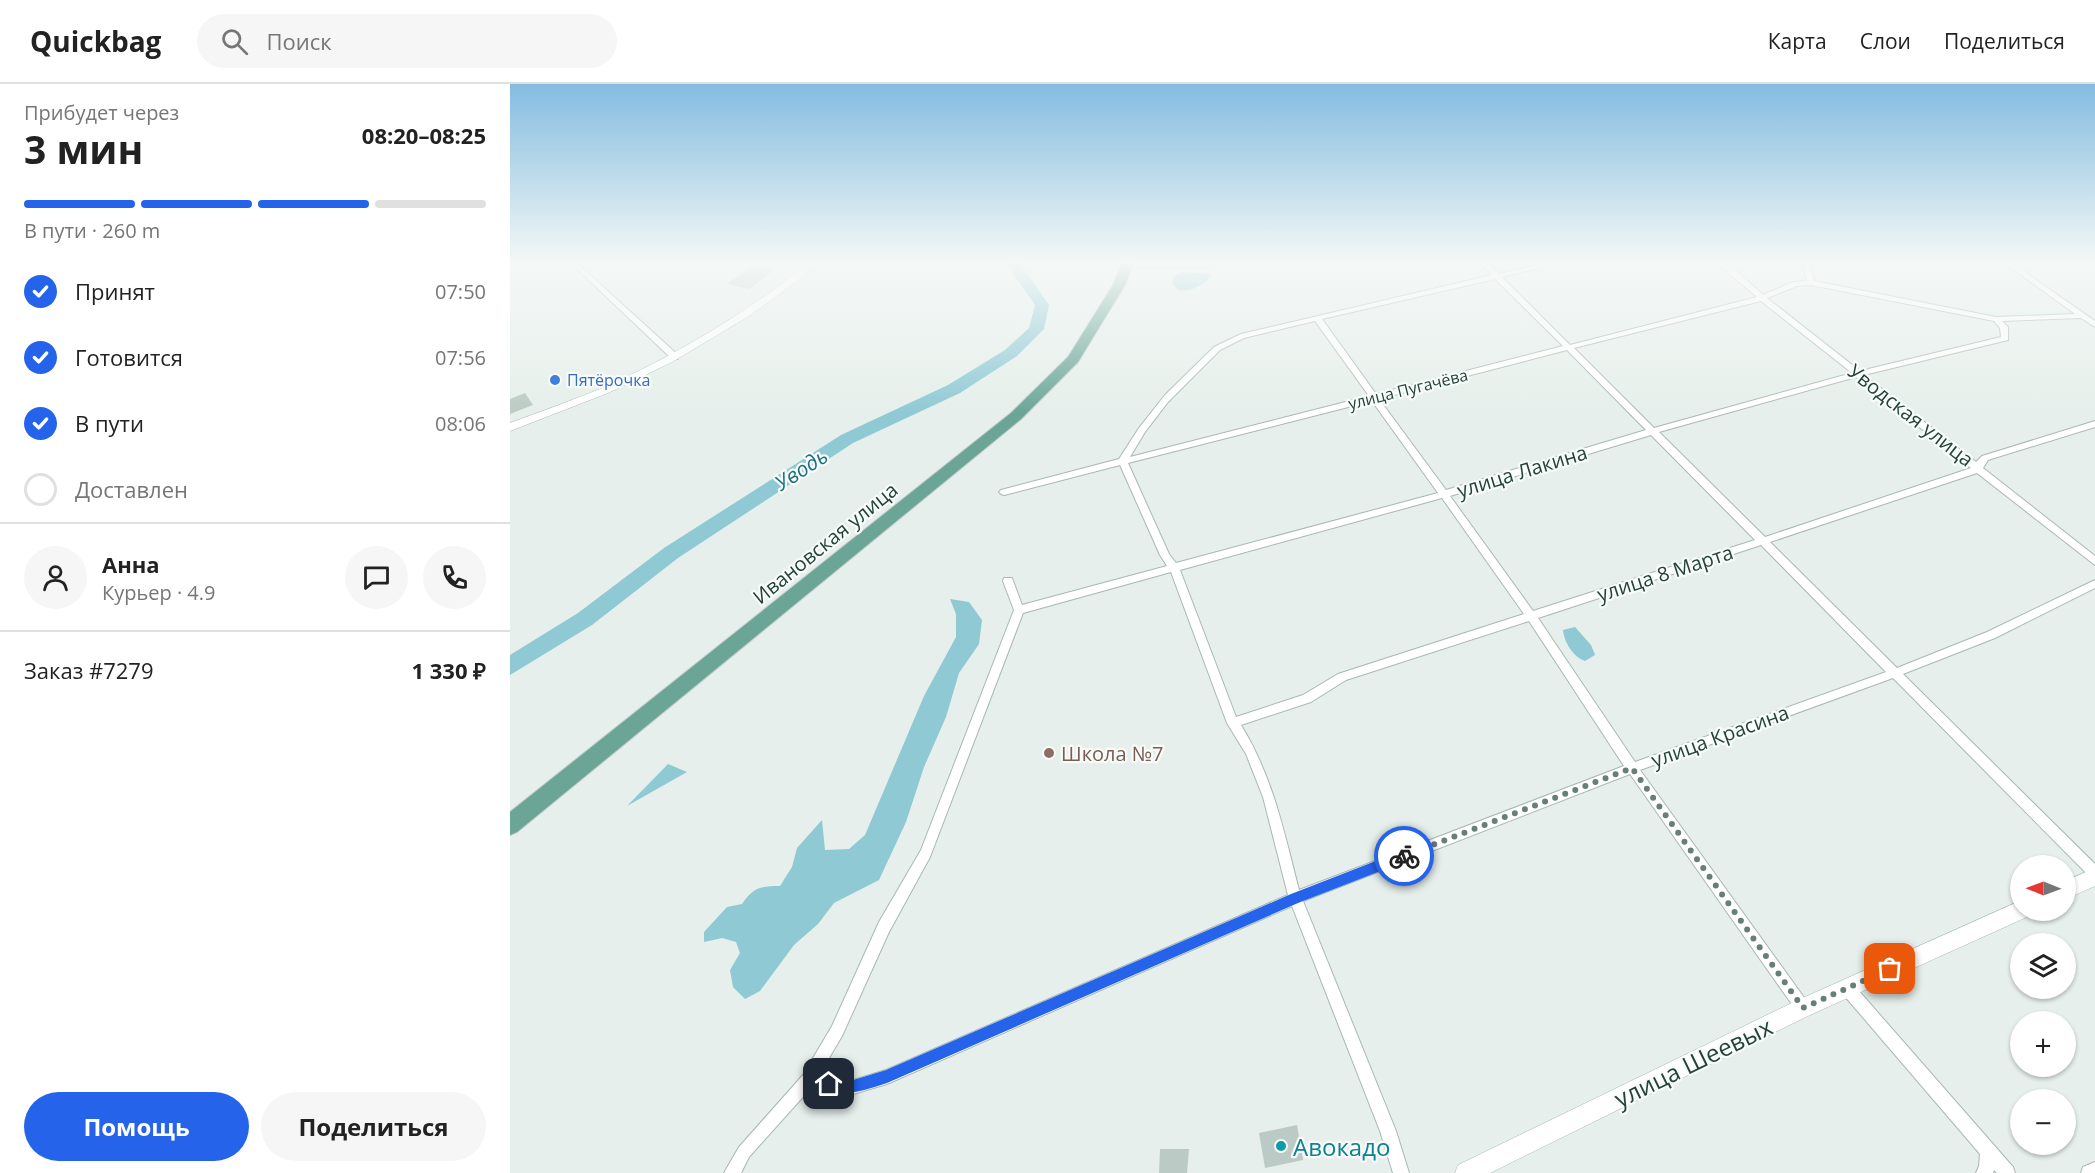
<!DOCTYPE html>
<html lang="ru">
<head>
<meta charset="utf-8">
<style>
  :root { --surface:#fff; --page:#f6f6f6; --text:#222; --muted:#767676; --line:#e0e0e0; --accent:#2563eb }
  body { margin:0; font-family:"Open Sans",sans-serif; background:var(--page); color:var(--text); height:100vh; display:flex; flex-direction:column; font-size:22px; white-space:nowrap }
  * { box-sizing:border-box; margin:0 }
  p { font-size:20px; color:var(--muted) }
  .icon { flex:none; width:33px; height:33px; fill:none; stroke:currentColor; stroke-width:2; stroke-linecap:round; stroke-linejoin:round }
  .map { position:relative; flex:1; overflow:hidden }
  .panel { display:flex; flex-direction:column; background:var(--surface); width:510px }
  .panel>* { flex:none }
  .needle { width:39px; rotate:271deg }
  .buttons { position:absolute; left:1500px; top:771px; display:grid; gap:12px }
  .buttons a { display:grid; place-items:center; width:66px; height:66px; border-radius:50%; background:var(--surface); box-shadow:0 2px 4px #0004; font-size:30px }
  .pin { position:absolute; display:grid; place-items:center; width:51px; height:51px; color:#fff; margin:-26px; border-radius:12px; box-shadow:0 3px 9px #0006 }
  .courier { position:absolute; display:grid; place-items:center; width:60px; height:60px; margin:-30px; border:4px solid #2563eb; border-radius:50%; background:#fff; color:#222; box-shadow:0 2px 8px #0007 }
  .overview em { font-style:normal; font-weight:700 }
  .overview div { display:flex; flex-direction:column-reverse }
  .overview { display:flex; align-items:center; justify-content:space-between; height:102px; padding:0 24px }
  h1 { font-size:39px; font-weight:700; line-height:45px }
  .bar { display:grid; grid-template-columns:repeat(4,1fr); gap:9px 6px; align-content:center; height:72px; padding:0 24px }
  .bar i { height:8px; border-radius:4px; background:var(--line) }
  .bar .on { background:var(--accent) }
  .bar p { grid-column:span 4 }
  .line { display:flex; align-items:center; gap:15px; padding:0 24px; border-top:2px solid var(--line) }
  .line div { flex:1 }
  .round { display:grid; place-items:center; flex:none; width:63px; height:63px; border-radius:32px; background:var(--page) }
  ol { padding:0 24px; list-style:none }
  li { display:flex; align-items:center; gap:18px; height:66px }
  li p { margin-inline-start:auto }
  li .icon { padding:6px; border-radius:50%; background:var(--accent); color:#fff; stroke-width:4 }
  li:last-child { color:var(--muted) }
  li i { width:33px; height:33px; border:3px solid var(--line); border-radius:50% }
  .primary-button { display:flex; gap:12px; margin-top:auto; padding:12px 24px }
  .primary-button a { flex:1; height:69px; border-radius:36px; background:var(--accent); color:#fff; font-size:24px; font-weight:700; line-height:69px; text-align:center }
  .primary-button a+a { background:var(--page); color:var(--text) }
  header { display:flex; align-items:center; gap:36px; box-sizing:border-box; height:84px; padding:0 30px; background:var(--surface); border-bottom:2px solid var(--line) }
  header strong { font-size:28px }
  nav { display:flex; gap:33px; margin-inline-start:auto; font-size:21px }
  .search { width:420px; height:54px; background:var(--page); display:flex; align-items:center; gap:15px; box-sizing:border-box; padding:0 21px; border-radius:33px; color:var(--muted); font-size:22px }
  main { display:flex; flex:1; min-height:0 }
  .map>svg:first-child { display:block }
  .green { fill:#bfe0c8 }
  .water { fill:#8ec9d4 }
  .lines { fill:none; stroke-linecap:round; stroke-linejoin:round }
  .river { fill:#8ec9d4; fill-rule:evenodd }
  .building { fill:#bbcac4 }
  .minor-casing { stroke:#a8b8b2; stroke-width:2 }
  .tertiary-casing { stroke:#a8b8b2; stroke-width:1 }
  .secondary-casing { stroke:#a4bbb3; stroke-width:1 }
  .primary-casing { stroke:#c2cac8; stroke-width:2 }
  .minor { fill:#fff; fill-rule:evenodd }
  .tertiary { fill:#fff; fill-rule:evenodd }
  .secondary { fill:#fff; fill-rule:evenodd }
  .primary { fill:#6aa596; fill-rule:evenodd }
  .route { fill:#2563eb }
  .done { stroke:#687f78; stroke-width:6; stroke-dasharray:0 10.8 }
  .shop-dot { fill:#3f7fe0; stroke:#f7fbf9; stroke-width:2 }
  .education-dot { fill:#8d6e63; stroke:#f7fbf9; stroke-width:2 }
  .culture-dot { fill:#0f9aa8; stroke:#f7fbf9; stroke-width:2 }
  .labels { text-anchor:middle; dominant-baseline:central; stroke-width:4.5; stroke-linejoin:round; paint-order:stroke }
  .far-shop-label { font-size:16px; fill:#366cbe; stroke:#f7fbf9; text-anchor:start }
  .far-street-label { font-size:16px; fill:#24423a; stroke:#f7fbf9 }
  .street-label { font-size:20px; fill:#24423a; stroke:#f7fbf9 }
  .education-label { font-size:20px; fill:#785e54; stroke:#f7fbf9; text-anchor:start }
  .water-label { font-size:21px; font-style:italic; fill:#1c6f80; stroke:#f7fbf9 }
  .near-street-label { font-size:24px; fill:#24423a; stroke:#f7fbf9 }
  .near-culture-label { font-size:24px; fill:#0d838f; stroke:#f7fbf9; text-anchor:start }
</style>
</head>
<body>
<header>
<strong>Quickbag</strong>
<div class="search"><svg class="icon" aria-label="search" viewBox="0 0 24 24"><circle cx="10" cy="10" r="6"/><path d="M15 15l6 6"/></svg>Поиск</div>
<nav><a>Карта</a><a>Слои</a><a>Поделиться</a></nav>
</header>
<main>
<section class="panel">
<div class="overview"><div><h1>3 мин</h1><p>Прибудет через</p></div><em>08:20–08:25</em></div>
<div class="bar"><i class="on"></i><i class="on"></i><i class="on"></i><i></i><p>В пути · 260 m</p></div>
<ol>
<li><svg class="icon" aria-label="check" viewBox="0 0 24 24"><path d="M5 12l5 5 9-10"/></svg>Принят<p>07:50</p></li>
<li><svg class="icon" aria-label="check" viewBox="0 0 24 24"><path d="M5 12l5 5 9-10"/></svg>Готовится<p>07:56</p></li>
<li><svg class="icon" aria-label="check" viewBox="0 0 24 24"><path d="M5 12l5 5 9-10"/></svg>В пути<p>08:06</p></li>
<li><i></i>Доставлен</li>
</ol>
<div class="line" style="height:108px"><a class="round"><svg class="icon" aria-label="person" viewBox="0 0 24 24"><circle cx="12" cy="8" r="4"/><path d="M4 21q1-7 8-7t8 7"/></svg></a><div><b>Анна</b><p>Курьер · 4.9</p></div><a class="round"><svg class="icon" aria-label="chat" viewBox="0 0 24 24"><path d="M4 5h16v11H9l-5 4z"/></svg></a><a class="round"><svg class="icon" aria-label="phone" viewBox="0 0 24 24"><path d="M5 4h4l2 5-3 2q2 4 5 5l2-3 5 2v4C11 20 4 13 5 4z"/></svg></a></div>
<div class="line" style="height:78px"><div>Заказ #7279</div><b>1 330 ₽</b></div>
<div class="primary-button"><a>Помощь</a><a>Поделиться</a></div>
</section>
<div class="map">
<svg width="1585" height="1089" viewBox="0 0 1585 1089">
  <rect width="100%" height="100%" fill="#e6efeb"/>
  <path class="green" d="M631,178H716L696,186H627Z"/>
  <g class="water">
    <path d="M672,188L703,190C694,200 682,209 668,206L662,199L664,192Z"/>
    <path d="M440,515L459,518L472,536L469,560L449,589L436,633L414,683L396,738L369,796L324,819L308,840L284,861L250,907L235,915L223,903L220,886L230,869L226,858L212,854L194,858V848L217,823L232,820C243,804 250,802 270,802L282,783L287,764L312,736L315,766L339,765L355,751L414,612L446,553V530Z"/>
    <path d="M1065,543L1081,561L1085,571L1075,577C1063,573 1054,558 1053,546Z"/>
    <path d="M158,680L177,688L117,722Z"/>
  </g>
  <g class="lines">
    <path class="river" d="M498,178H512L511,181L539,221L534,245L507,272L450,309L343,359L168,474L82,541L0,591V571L68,529L154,464L331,351L438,301L495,266L519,244L525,221L497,181Z"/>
  </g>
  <g class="building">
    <path d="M243,181L265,185L239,205L217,200Z"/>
    <path d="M15,309L23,321L0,330V315Z"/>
    <path d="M787,1041L793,1076L755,1084L749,1049Z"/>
    <path d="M650,1065H679L677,1089H649Z"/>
  </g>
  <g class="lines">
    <g class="minor-casing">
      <g id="minor">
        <path d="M969,178H976L989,190L1040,178H1050L1049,179L992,193L1060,261L1247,213L1215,186L1201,179L1200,178C1222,178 1237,197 1253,211L1283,198L1297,197L1292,178H1299L1304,197L1486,233L1565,230L1499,182L1487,178H1497L1503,180L1585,237V243L1571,234L1492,237L1498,243V256L1354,291L1466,378L1472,372L1585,337V343L1478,376L1473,384L1585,472V481L1467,389L1260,458L1387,584L1477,548L1585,496V504L1485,554L1393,590L1585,780V795L1580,793L1383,594L1130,686L1298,919L1300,924L1298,929L1293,931L1288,929L1120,690L793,817L886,1047L899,1089H883L870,1047L782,822L377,1000L340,1011L301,1004L239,1073L231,1089H214L229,1063L293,991L322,942L369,838L411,766L504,526L493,497L494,494H502L512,521L657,482L650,471L610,381L494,411L491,410L489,408L491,406L609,375L629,344L655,311L704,263L731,250L982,191ZM985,195L1053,262L866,310L812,235ZM1301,201L1484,237L1490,244L1491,253L1350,287L1257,214L1287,202ZM1251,217L1342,289L1144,344L1064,264ZM805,237L859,312L620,373L635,348L658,318L710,266L734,254ZM1057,266L1136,346L936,406L869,315ZM1346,293L1461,384L1255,453L1149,348ZM862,317L928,409L666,479L659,470L618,379ZM1141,351L1245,456L1023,527L940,412ZM932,414L1014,530L828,590L793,611L726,633L670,486ZM1251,461L1376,588L1125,678L1028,534ZM661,488L717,639L736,670L753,713L778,811L376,986L340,997L309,991L332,952L379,848L420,773L513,529ZM1019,537L1114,682L789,806C774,748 763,693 731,641L801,618L836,596Z"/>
        <path d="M65,181H69L168,271V275H162L65,183Z"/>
        <path d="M1337,897L1342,899L1503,1083L1505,1089H1487L1484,1086L1483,1089H1466L1469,1082L1470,1070L1332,909L1330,904L1332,899Z"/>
        <path d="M1585,1078V1089H1571L1573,1083Z"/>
      </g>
    </g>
    <g class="tertiary-casing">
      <path id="tertiary" d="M300,178H310L286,198L239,232L162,278L98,309L0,347V339C30,328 60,317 90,305C165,272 236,229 300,178Z"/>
    </g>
    <g class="secondary-casing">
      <g id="secondary">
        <path d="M1585,784V802L1556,815V797Z"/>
        <path d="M1510,817V826H1519L1517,833L1300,931L980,1089H945L948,1081L1286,917Z"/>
      </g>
    </g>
    <g class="primary-casing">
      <path id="primary" d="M612,178H624L615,201L568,278L511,335L7,748L0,751V728L501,329L558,273L603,201Z"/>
    </g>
    <use href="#minor" class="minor"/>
    <use href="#tertiary" class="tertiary"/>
    <use href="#secondary" class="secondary"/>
    <use href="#primary" class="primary"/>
  </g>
  <linearGradient id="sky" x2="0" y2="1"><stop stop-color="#84bce0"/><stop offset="0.54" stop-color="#f4f8f6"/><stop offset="1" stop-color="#f4f8f6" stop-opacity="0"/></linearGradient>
  <rect width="1585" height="330" fill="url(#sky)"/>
  <path class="route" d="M894,766L899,768V776L788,819L377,999C355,1006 337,1014 314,1004L312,1000L314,995L319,993L340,997L376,986L781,810Z"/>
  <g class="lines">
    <path class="done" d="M894,772L1122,684L1293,924L1380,885"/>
  </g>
  <circle class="shop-dot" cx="45" cy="296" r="6"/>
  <circle class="education-dot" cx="539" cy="669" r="6"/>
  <circle class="culture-dot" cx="771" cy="1062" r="6"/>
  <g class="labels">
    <g class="far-shop-label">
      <text x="57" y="296">Пятёрочка</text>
    </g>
    <g class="far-street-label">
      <text transform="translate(898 305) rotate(-14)">улица Пугачёва</text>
    </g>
    <g class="street-label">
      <text transform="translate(1401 331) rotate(38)">Уводская улица</text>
      <text transform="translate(1012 387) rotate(-17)">улица Лакина</text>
      <text transform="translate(315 459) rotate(-39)">Ивановская улица</text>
      <text transform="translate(1155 489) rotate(-18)">улица 8 Марта</text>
      <text transform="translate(1210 652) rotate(-20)">улица Красина</text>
    </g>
    <g class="education-label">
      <text x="551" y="669">Школа №7</text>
    </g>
    <g class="water-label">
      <text transform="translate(291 385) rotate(-33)">Уводь</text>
    </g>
    <g class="near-street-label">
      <text transform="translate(1183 978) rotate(-26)">улица Шеевых</text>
    </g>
    <g class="near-culture-label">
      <text x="783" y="1062">Авокадо</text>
    </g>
  </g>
</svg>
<div class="buttons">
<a><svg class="needle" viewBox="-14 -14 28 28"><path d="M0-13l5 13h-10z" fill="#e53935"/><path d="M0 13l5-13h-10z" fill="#767676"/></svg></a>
<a><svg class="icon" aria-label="layers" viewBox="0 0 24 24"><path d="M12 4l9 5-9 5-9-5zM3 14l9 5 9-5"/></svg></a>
<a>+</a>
<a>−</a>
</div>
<div class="pin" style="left:1380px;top:885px;background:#ea580c"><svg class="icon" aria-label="bag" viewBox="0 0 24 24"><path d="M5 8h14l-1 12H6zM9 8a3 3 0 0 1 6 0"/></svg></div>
<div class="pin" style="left:319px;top:1000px;background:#1f2937"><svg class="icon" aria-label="home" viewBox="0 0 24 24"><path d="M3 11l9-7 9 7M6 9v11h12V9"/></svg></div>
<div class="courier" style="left:894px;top:772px"><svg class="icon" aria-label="bike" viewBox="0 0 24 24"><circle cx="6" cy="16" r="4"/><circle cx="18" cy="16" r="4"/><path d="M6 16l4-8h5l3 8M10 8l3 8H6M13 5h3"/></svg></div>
</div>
</main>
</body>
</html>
